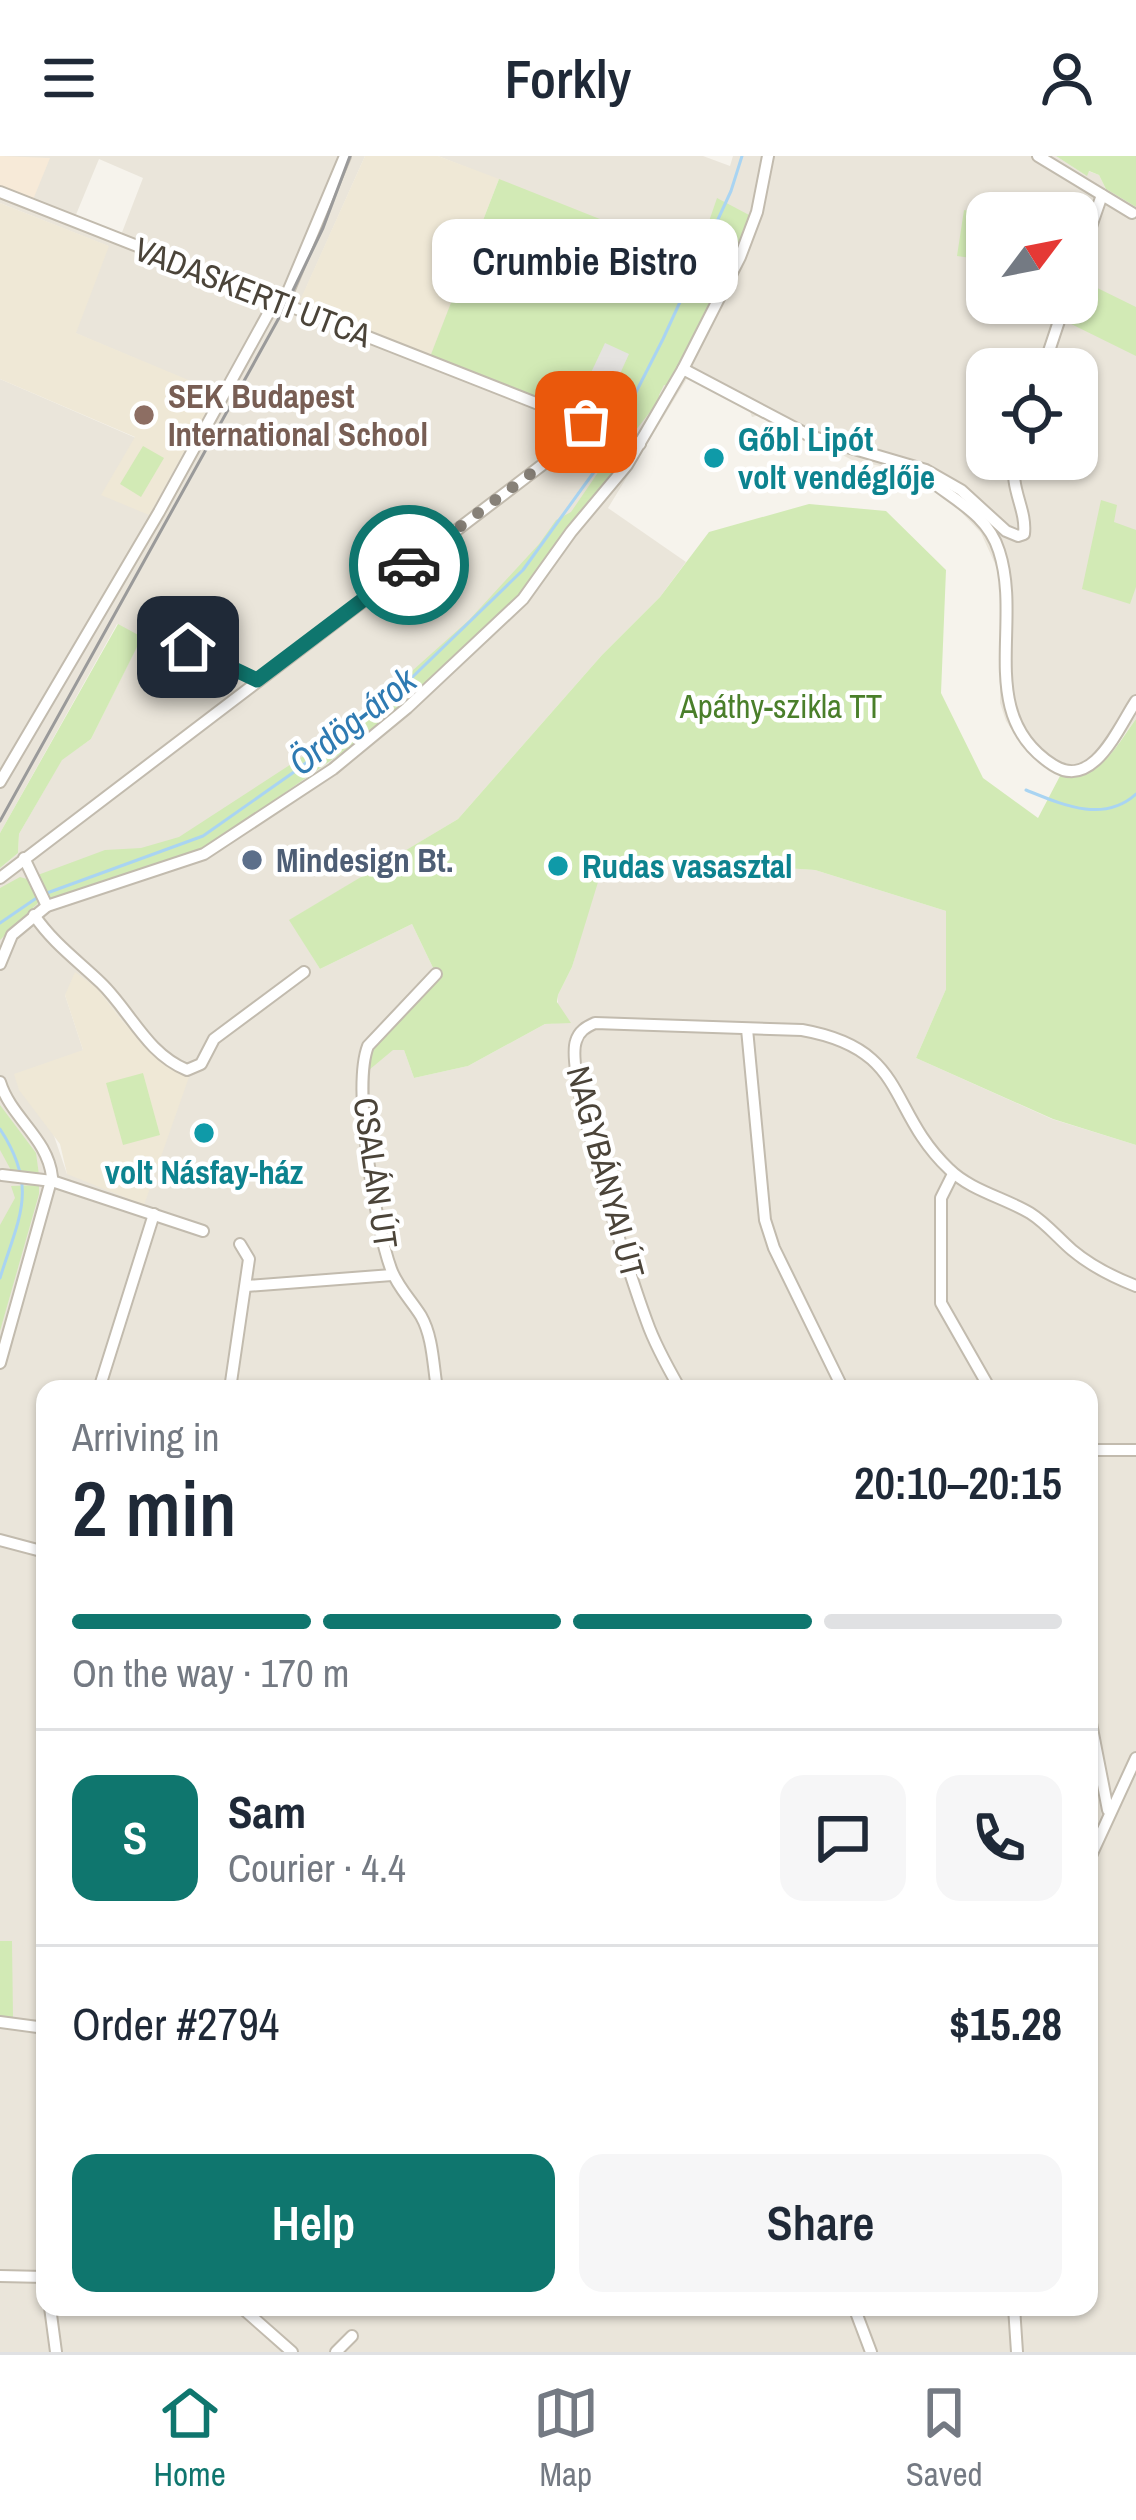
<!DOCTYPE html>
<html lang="en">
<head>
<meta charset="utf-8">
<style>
  :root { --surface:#fff; --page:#f6f6f7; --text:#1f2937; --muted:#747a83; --line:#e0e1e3; --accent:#0f766e }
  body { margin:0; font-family:"Archivo Narrow",sans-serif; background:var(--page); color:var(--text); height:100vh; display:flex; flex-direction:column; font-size:45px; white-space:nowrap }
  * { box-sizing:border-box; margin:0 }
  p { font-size:39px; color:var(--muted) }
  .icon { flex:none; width:66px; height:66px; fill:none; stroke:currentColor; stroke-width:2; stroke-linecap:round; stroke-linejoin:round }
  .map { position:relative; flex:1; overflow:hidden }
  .drawer { position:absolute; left:36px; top:1224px; width:1062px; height:936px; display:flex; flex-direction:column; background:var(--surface); border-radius:24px; box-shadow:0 3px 9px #0004 }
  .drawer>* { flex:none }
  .needle { width:78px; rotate:58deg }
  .tools { position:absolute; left:966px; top:36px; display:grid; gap:24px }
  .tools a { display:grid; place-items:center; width:132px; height:132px; border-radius:24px; background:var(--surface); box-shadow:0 3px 9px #0004; font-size:60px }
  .pin { position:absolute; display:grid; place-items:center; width:102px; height:102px; color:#fff; margin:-51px; border-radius:24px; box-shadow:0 6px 18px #0006 }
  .courier { position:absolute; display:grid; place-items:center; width:120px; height:120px; margin:-60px; border:9px solid #0f766e; border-radius:50%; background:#fff; color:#222; box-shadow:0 3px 15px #0007 }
  .bubble { position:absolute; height:84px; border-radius:24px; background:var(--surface); box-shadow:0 3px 9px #0004; font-size:39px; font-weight:600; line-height:84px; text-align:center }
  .head em { font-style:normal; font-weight:600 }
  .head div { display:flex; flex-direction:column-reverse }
  .head { display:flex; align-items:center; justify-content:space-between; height:204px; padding:0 36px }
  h1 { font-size:78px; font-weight:600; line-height:90px }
  .bar { display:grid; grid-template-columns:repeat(4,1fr); gap:18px 12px; align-content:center; height:144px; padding:0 36px }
  .bar i { height:15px; border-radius:9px; background:var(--line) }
  .bar .on { background:var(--accent) }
  .bar p { grid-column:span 4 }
  .line { display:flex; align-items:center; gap:30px; padding:0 36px; border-top:3px solid var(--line) }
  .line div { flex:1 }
  .round { display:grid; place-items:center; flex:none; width:126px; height:126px; border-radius:24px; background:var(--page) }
  .button { display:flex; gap:24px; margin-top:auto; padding:24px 36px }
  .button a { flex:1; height:138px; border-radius:24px; background:var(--accent); color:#fff; font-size:48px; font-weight:600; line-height:138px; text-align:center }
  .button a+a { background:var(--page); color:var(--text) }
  header { display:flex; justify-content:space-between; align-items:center; height:156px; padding:0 36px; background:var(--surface); font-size:54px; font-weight:600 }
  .tabs { display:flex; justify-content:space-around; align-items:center; height:168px; border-top:3px solid var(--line); background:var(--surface); font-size:33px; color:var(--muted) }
  .tabs a { display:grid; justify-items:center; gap:6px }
  .tabs .on { color:var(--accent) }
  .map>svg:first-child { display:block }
  .residential { fill:#eae5da; fill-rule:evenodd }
  .commercial { fill:#f7ead8 }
  .education { fill:#efe8d6 }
  .green { fill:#d2eab5 }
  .parking { fill:#e5e3e0 }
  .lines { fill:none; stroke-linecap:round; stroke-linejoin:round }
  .stream { stroke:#a9d4f2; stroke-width:3 }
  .minor-casing { stroke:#c2bbae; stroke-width:14 }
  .minor { stroke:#fff; stroke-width:10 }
  .tram { stroke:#9a9a9a; stroke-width:3 }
  .done { stroke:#878178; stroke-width:12; stroke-dasharray:0 21.6 }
  .route { stroke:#0f766e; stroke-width:15 }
  .education-dot { fill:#8d6e63; stroke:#fff; stroke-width:4.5 }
  .culture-dot { fill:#0f9aa8; stroke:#fff; stroke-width:4.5 }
  .service-dot { fill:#5c6f8a; stroke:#fff; stroke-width:4.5 }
  .labels { text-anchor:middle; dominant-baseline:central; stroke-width:9; stroke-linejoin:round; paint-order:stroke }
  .street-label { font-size:33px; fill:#4b4439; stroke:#fff }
  .education-label { font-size:33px; font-weight:bold; fill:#785e54; stroke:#fff; text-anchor:start }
  .culture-label { font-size:33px; font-weight:bold; fill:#0d838f; stroke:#fff; text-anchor:start }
  .park-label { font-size:33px; fill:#4a7f2a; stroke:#fff }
  .service-label { font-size:33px; font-weight:bold; fill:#4e5e75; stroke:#fff; text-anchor:start }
  .water-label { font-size:36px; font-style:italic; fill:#2e7ab2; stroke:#fff }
</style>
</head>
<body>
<header><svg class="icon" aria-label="menu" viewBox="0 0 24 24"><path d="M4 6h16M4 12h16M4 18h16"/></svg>Forkly<svg class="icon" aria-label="person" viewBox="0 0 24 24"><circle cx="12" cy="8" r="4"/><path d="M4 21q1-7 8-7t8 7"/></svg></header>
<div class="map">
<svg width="1136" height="2196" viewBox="0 0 1136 2196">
  <rect width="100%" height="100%" fill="#f6f3ec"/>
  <path class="residential" d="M0,0H365L298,150L684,97L438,0H703L730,10L733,0H1056L1086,19L1088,15L1099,19L1106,33L1136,51V563L1103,608L1081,622L1060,620L1027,596L1006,565L1000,547V419L981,377L943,337L913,317L852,304L763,258L752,261L749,253L688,221L608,352L686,406L660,441L602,499L458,663L290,764L320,813L412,768L436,818L393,894H404L414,922L468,910L545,868L569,866L558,854V839L572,811L587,758L585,732L539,696L815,714L946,755V833L916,902L1052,963L1136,989V2196H0V712L18,697L19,678L62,603L91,583L141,482L117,468L0,677V223L136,282L217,237L75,177L108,90L0,47ZM99,3L143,22L121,79L75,61ZM987,57H1077V147H987ZM987,213H1077V303H987ZM97,832L123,866L163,905L67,1018L52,974L83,894L65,839ZM45,1233H1089V2151H45Z"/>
  <path class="commercial" d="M0,0L50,2L30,51L0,39Z"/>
  <g class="education">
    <path d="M365,0H438L499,23L430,201L298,149Z"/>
    <path d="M0,47L109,90L76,177L217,236L149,359L101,339L135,281L0,223Z"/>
    <path d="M75,816L97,832L123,866L163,905L189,921L144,1049L67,1018L60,988L19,934L14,918L83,894L65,839Z"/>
  </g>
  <g class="green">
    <path d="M1056,0H1136V51L1106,33L1099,19L1089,15L1087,20Z"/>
    <path d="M499,23L620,71L635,68L661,80L678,78L731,105L668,230L664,229L659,239L661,242L632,279L609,327L519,442L392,558L393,561L207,691L38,747L0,784V732L20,721L27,723L105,694L141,692L179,681L322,588L374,549L469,464L539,388L556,364L571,356L612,296L603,290L609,267L430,201Z"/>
    <path d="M717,42L751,60L736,93L704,80Z"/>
    <path d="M964,54L986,57L978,103L957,100Z"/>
    <path d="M1077,122L1136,151V200L1059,162L1065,147H1077Z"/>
    <path d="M143,290L164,302L141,341L120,328Z"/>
    <path d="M1101,344L1117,349L1114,366L1136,374V431L1130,448L1082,433Z"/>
    <path d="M809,348L886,355L946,414L941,537L983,622L1038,662L1060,620C1097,629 1117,589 1136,563V989L1053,963L916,902L946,833V755L815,714L606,700L572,811L558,839L557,846L571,867L545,868L468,910L414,922L404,894H393L369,914L370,897L436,818L412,768L320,813L289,764L458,663L602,499L660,441L709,376Z"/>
    <path d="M118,468L142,481L91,583L62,604L19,678L18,697L0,712V677Z"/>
    <path d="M143,917L160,979L123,989L106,927Z"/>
    <path d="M0,949L36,997L39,1019L12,1016L0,994Z"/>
    <path d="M39,1029V1038L0,1175V1069L15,1042L11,1030Z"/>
    <path d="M0,1785H12L13,1862L0,1861Z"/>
  </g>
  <path class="parking" d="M605,187L629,198L604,253L579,242Z"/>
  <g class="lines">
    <g class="stream">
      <path d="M1026,634C1061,648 1103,668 1136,638"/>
      <path d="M47,737L203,680L294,616L398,535L523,414L599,309L663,183L731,35L742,0"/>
      <path d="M0,767L38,741"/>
      <path d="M0,973C39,1032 19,1061 0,1122"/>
    </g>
    <g class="minor-casing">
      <g id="minor">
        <path d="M1038,0L1132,57"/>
        <path d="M0,36L640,288"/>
        <path d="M1077,111L1102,39"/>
        <path d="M282,150L345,0"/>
        <path d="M683,213L810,280L926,314L961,334L1006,375L1018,380L1024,378C1027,352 1008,331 1016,303"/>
        <path d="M1043,213L1065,147"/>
        <path d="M915,311C943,340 986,353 999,395C1023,468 975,559 1053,609C1093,635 1118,572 1136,545"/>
        <path d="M154,475L257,524"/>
        <path d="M0,626L159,356L274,147"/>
        <path d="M24,702L47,750"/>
        <path d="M0,722L546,306L579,264"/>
        <path d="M34,759C53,787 77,804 101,827C131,856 146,897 187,914L201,908L214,883L304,816"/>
        <path d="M0,808L12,779L47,750L204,698L333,613L407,552L523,443L571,376L627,309L683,213L740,101L757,56L768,0"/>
        <path d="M436,818L368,890C352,931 375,1069 391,1113C397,1130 411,1144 421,1160C433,1181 433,1209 437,1233"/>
        <path d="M747,873L765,1064L774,1092L843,1233"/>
        <path d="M0,926C11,962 48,982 52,1021L0,1207"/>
        <path d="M953,1018L941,1042V1147L990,1233"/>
        <path d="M2,1019L52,1025L203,1075"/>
        <path d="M246,1130L392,1119"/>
        <path d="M99,1233L154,1058"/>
        <path d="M230,1233L249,1103L240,1088"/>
        <path d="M680,1233C668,1212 655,1189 647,1166C631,1123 564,919 576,885C579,875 586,871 595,867L802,874C909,893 886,953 949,1013C970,1034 1005,1042 1030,1057C1046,1067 1058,1082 1072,1094C1091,1110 1113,1121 1136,1130"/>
        <path d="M1089,1294H1136"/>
        <path d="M0,1384L45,1396"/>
        <path d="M1089,1557L1108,1654"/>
        <path d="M1089,1704L1136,1602"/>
        <path d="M0,1866L45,1872"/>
        <path d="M0,2120L45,2121"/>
        <path d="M50,2151L56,2196"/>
        <path d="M241,2151L292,2196"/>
        <path d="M854,2151L871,2196"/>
        <path d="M1014,2151L1017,2196"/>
        <path d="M336,2196L352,2180"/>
      </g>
    </g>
    <use href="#minor" class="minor"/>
    <path class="tram" d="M0,665L285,151L323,72L350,0"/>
  </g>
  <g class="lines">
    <path class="done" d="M409,409L554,300L579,264L586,266"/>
    <path class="route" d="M188,491L257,524L409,409"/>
  </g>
  <circle class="education-dot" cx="144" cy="259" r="12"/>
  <g class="culture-dot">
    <circle cx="714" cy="302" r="12"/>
    <circle cx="558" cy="710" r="12"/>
    <circle cx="204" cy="977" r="12"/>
  </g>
  <circle class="service-dot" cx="252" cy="704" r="12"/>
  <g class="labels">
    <g class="street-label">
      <text transform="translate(253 136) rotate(21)">VADASKERTI UTCA</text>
      <text transform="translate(606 1016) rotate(75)">NAGYBÁNYAI ÚT</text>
      <text transform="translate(376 1017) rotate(82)">CSALÁN ÚT</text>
    </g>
    <g class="education-label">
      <text x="168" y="240">SEK Budapest<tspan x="168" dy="38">International School</tspan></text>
    </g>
    <g class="culture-label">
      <text x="738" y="283">Gőbl Lipót<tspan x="738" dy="38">volt vendéglője</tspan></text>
      <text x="582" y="710">Rudas vasasztal</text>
      <text x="204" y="1016" text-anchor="middle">volt Násfay-ház</text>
    </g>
    <g class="park-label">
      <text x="781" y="550">Apáthy-szikla TT</text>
    </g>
    <g class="service-label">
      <text x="276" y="704">Mindesign Bt.</text>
    </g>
    <g class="water-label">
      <text transform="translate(352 565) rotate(-38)">Ördög-árok</text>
    </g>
  </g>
</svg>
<div class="tools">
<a><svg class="needle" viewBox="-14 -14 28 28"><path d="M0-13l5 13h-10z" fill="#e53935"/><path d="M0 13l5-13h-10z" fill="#747a83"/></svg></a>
<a><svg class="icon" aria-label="locate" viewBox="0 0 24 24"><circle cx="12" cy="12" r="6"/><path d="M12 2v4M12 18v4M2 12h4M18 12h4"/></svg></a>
</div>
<div class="pin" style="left:586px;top:266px;background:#ea580c"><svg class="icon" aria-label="bag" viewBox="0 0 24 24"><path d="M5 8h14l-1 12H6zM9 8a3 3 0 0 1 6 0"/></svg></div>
<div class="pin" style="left:188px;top:491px;background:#1f2937"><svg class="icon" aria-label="home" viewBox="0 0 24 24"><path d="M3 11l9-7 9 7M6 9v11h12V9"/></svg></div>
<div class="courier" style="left:409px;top:409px"><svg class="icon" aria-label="car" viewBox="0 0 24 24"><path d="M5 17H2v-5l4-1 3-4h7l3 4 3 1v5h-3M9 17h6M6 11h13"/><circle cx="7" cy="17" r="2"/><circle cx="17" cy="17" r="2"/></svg></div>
<div class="bubble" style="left:432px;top:63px;width:306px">Crumbie Bistro</div>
<section class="drawer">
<div class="head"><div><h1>2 min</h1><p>Arriving in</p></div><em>20:10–20:15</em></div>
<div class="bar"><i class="on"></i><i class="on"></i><i class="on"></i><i></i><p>On the way · 170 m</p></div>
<div class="line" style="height:216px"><b class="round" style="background:var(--accent);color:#fff">S</b><div><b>Sam</b><p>Courier · 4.4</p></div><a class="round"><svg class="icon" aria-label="chat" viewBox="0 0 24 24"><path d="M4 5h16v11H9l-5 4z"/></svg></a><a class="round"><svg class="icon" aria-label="phone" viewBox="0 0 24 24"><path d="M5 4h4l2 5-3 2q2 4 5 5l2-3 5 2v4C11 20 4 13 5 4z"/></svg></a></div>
<div class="line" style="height:156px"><div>Order #2794</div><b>$15.28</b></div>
<div class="button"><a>Help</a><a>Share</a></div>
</section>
</div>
<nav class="tabs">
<a class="on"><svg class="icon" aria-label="home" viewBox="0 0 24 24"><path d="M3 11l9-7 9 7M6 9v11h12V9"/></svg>Home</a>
<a><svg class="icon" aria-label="map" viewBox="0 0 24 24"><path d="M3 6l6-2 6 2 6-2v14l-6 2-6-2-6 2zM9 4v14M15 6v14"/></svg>Map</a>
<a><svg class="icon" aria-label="saved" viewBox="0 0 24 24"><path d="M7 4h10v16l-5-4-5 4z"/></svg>Saved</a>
</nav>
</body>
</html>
